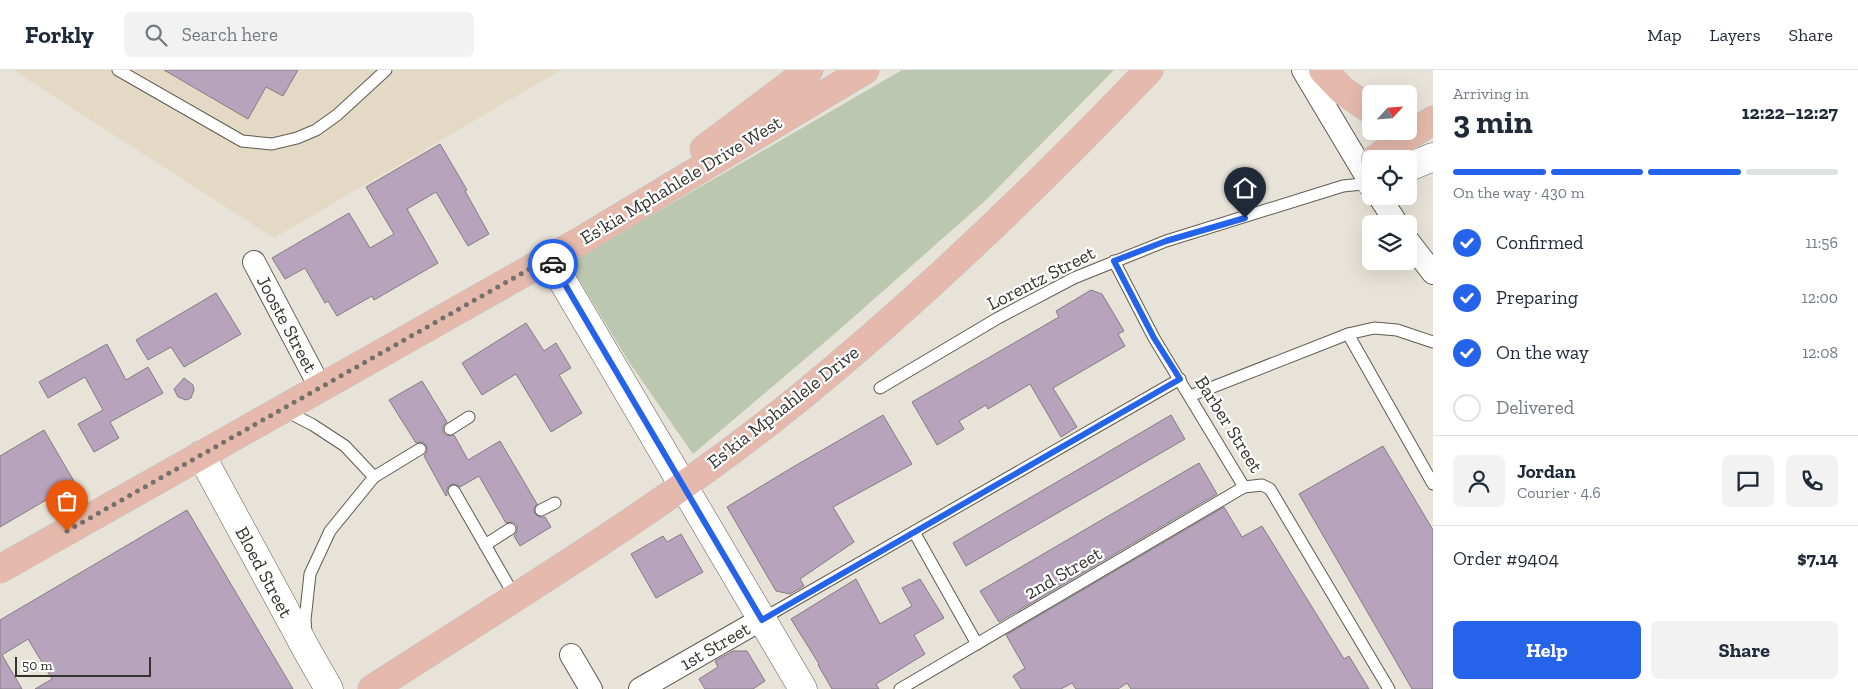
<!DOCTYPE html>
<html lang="en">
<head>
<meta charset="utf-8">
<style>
  :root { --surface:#fff; --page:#f2f2f3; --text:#1f2937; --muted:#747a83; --line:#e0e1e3; --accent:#2563eb }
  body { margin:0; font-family:"Zilla Slab",serif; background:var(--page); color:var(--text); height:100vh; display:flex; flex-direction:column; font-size:19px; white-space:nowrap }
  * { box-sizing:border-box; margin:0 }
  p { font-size:16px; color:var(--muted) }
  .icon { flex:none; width:28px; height:28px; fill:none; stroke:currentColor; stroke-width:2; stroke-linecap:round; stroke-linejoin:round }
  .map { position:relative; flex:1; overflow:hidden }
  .panel { display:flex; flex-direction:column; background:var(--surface); width:425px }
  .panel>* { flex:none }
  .needle { width:32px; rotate:64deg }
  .controls { position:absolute; left:1362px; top:15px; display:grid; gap:10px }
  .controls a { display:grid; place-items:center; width:55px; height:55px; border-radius:8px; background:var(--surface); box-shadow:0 5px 20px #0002; font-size:25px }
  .scale { position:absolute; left:15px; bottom:12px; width:136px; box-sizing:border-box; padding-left:5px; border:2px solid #35332f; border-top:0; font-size:14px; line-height:18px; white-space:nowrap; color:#35332f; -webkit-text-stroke:4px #fff; paint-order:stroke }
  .pin { position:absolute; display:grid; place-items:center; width:42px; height:42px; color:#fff; margin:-51px -21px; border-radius:50% 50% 50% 0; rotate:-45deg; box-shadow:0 0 5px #0007 }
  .pin .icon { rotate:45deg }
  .courier { position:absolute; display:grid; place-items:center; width:50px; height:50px; margin:-25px; border:4px solid #2563eb; border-radius:50%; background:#fff; color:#222; box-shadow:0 1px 6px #0007 }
  .head em { font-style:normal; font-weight:700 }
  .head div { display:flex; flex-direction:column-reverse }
  .head { display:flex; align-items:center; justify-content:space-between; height:85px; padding:0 20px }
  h1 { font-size:32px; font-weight:700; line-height:38px }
  .bar { display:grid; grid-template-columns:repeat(4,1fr); gap:8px 5px; align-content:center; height:60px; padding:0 20px }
  .bar i { height:6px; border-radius:4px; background:var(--line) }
  .bar .on { background:var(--accent) }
  .bar p { grid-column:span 4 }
  .line { display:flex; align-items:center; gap:12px; padding:0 20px; border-top:1px solid var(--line) }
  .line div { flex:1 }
  .round { display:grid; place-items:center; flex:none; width:52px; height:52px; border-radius:8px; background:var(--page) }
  ol { padding:0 20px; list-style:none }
  li { display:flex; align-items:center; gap:15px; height:55px }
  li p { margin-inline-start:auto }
  li .icon { padding:5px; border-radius:50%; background:var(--accent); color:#fff; stroke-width:4 }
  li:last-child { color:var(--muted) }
  li i { width:28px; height:28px; border:2px solid var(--line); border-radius:50% }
  .cta { display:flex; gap:10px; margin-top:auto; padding:10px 20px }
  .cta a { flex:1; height:58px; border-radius:8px; background:var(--accent); color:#fff; font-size:20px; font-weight:700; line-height:58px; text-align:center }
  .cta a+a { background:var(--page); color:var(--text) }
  header { display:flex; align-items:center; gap:30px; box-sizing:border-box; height:70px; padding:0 25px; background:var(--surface); border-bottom:1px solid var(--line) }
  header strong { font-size:24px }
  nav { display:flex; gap:28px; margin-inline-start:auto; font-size:18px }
  .search { width:350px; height:45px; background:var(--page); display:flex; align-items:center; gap:12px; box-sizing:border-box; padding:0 18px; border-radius:8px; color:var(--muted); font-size:19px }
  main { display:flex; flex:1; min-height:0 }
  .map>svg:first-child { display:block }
  .commercial { fill:#e3d9c4 }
  .green { fill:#bbc7ae }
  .building { fill:#b8a3bd; stroke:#837c84 }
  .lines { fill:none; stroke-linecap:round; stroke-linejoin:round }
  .lane-casing { stroke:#5f5b52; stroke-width:13 }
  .street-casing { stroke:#5f5b52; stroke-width:24 }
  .secondary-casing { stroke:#5f5b52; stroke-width:29 }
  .primary-casing { stroke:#c2c2c1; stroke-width:29 }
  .lane { stroke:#fff; stroke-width:11 }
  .street { stroke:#fff; stroke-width:22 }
  .secondary { stroke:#fff; stroke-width:28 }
  .primary { stroke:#e5baac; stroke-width:28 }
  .done { stroke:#74716a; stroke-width:5; stroke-dasharray:0 9 }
  .route { stroke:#2563eb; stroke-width:6 }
  .labels { text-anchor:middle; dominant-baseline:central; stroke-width:4.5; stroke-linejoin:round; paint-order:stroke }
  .street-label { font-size:19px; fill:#35332f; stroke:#fff }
</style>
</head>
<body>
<header>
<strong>Forkly</strong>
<div class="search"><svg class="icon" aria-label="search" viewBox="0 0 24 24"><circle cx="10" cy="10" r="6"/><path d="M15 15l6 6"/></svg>Search here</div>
<nav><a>Map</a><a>Layers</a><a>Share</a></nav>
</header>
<main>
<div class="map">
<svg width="1433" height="619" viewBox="0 0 1433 619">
  <rect width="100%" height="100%" fill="#e8e3d9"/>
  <path class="commercial" d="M13,0H561L274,168Z"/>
  <path class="green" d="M902,0H1114L986,130L839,260L693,384L629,292L569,193Z"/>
  <g class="building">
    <path d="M164,0H298L283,26L266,17L248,49Z"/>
    <path d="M440,74L467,120L465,121L489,164L468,176L436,122L407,139L438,193L374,230L372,226L337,246L328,231L325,233L305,198L285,209L272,188L349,143L370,178L394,164L366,117Z"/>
    <path d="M1091,220L1102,224L1124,261L1118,264L1125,276L1053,318L1077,357L1061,367L1030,314L988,339L986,335L959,351L964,359L937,375L912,332L1059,247L1056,241Z"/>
    <path d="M216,223L241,264L184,297L171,277L148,290L136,270Z"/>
    <path d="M526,253L544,281L556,273L571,298L559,305L582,343L551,362L516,304L482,325L462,293Z"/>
    <path d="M107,274L126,310L148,297L163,323L110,352L119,368L94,382L78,354L103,340L85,307L48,328L39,312Z"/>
    <path d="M184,308L193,315L194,320L191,328L186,330L178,327L174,319Z"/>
    <path d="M422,311L447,352L443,356V363L447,366L454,365L468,390L500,371L537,434L534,439L535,444L540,447H545L551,457L520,476L514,466L517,462V455L513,452L506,453L479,406L460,417L454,414L450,415L447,418V425L446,426L424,386L427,382V376L423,372L416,373L389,330Z"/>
    <path d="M883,345L912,394L833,437L854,472L800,509L804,516L790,524L776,521L727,437L793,397Z"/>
    <path d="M1171,345L1185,369L966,496L953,473Z"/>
    <path d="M44,360L75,413L0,457V386Z"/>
    <path d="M1383,376L1433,460V619H1412L1299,424Z"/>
    <path d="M1199,393L1217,424L999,552L980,521Z"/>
    <path d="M1224,437L1242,467L1262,456L1344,589L1349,586L1369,619H1131L1127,613L1118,619H1076L1072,613L1061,619H1021L1013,606L1025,598L1006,565Z"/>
    <path d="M187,440L293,619H35L52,609L28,569L2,585L22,619H0V550Z"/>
    <path d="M681,464L703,502L656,528L631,484L663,466L667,472Z"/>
    <path d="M856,509L880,554L912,536L902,518L920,509L944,548L914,565L925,584L876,614L879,619H832L818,595L819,594L791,549Z"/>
    <path d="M733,581H747L765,611L753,619H705L699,609L718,597L715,591Z"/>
  </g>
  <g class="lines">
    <g class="lane-casing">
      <g id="lane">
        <path d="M118,0L242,71L272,74L297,68L316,60L337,45L386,0"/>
        <path d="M1114,191L1154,268L1244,417L1262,415L1270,419L1389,619"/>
        <path d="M1348,264L1433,414"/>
        <path d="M880,318L998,248L1074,208L1166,171L1343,116L1371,113"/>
        <path d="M1190,326L1348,264L1374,258L1397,260L1433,272"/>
        <path d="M284,340L313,355L345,376L374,407"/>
        <path d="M450,359L469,347"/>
        <path d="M454,421L515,527"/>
        <path d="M541,440L555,433"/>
        <path d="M914,462L977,574"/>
        <path d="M485,475L510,459"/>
        <path d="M762,549L1180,309"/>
        <path d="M306,563L305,550L310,504L330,461L374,407L420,379"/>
        <path d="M900,619L1244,417"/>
      </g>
    </g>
    <g class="street-casing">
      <g id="street">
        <path d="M1303,0L1371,114"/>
        <path d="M1379,126L1397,154"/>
        <path d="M1409,172L1433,203"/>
        <path d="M254,192L320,317"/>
        <path d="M571,585L591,619"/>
        <path d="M640,619L762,549"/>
      </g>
    </g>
    <g class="secondary-casing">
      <g id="secondary">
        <path d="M1409,97L1433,87"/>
        <path d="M1371,113V112"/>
        <path d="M549,188L803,619"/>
        <path d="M201,385L309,584L329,619"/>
      </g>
    </g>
    <g class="primary-casing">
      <g id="primary">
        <path d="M1323,0L1342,20L1371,40"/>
        <path d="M704,79L809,0"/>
        <path d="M1375,89L1433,50"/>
        <path d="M0,499L587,167L865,0"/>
        <path d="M372,619C516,526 665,437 798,329C923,227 1038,116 1149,0"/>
      </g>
    </g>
    <use href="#lane" class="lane"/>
    <use href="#street" class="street"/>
    <use href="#secondary" class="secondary"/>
    <use href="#primary" class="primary"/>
  </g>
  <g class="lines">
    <path class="done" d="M67,461L549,188L553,194"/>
    <path class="route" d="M553,194L762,550L1180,309L1154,268L1114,191L1166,171L1245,148"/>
  </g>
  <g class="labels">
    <g class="street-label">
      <text transform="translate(681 110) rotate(-31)">Es'kia Mphahlele Drive West</text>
      <text transform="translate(1041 208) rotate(-27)">Lorentz Street</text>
      <text transform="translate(287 254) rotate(62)">Jooste Street</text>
      <text transform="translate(783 337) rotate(-38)">Es'kia Mphahlele Drive</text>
      <text transform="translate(1229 354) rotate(58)">Barber Street</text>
      <text transform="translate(264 502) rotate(62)">Bloed Street</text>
      <text transform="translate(1063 503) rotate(-30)">2nd Street</text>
      <text transform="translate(715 576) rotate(-30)">1st Street</text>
    </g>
  </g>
</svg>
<div class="controls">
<a><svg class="needle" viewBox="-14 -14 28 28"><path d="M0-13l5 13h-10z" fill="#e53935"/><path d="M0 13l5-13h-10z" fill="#747a83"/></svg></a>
<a><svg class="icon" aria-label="locate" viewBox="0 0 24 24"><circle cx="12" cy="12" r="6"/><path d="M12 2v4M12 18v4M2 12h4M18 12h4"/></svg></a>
<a><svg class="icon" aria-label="layers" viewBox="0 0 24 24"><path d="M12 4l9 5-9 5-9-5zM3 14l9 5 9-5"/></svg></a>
</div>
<div class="scale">50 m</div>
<div class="pin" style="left:67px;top:461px;background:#ea580c"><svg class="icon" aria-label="bag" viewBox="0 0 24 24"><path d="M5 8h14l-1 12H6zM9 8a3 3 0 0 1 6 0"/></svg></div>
<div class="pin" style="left:1245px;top:148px;background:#1f2937"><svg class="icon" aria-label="home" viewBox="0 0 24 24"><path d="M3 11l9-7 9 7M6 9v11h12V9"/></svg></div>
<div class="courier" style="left:553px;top:194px"><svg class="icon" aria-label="car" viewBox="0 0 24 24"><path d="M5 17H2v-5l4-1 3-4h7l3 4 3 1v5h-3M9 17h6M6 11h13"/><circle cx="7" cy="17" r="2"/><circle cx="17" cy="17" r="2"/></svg></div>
</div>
<section class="panel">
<div class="head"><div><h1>3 min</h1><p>Arriving in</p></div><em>12:22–12:27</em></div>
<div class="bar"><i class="on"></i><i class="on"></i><i class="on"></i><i></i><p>On the way · 430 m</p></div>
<ol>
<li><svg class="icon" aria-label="check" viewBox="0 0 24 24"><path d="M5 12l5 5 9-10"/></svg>Confirmed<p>11:56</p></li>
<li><svg class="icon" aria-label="check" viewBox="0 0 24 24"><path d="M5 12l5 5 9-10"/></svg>Preparing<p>12:00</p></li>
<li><svg class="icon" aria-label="check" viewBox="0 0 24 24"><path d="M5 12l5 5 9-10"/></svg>On the way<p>12:08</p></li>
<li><i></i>Delivered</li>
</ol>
<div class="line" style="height:90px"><a class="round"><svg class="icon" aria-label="person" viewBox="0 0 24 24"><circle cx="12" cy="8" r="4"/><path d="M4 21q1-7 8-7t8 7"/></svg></a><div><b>Jordan</b><p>Courier · 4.6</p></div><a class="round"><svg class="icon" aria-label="chat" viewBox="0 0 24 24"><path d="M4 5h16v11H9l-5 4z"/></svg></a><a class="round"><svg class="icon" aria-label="phone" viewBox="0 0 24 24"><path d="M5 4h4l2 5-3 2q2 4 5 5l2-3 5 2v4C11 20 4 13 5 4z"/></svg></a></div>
<div class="line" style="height:65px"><div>Order #9404</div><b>$7.14</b></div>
<div class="cta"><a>Help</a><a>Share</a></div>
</section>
</main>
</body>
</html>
